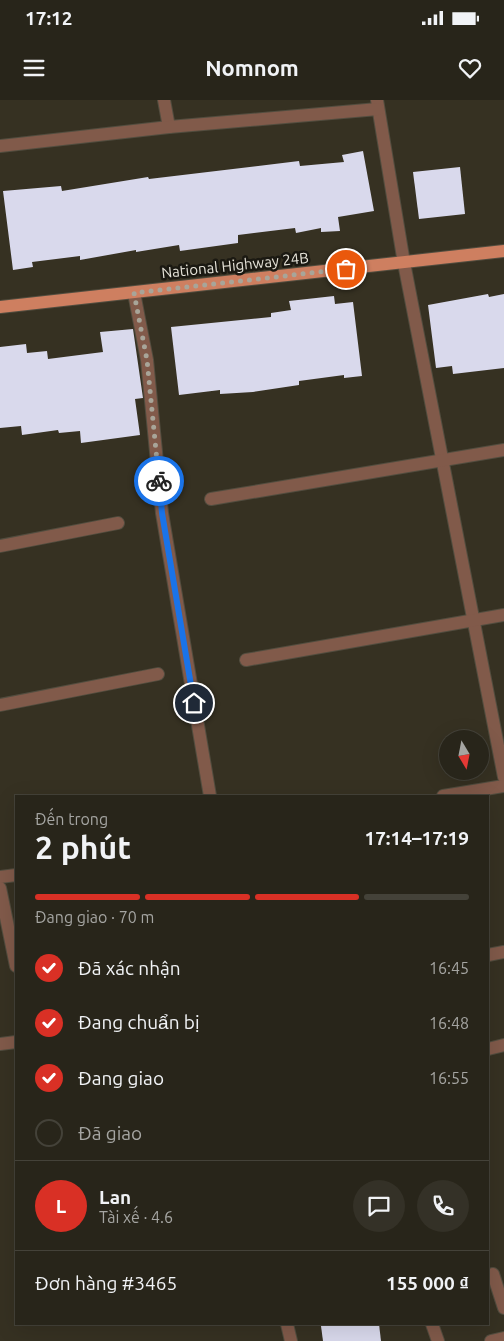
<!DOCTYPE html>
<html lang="vi">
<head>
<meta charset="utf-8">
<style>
  :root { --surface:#28251a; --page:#343127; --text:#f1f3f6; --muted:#a5a5a2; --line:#444239; --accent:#d93025 }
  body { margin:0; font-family:Ubuntu,sans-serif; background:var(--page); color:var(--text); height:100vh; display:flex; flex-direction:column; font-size:19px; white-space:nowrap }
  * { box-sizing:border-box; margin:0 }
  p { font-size:16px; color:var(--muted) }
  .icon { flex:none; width:28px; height:28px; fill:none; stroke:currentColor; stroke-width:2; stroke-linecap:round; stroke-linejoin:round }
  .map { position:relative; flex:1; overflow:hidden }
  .panel { position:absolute; left:15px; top:695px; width:474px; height:530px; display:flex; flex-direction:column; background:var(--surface); border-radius:0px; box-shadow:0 5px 20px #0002,0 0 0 1px var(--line) }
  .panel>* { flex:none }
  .needle { width:32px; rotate:170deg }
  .controls { position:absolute; left:439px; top:630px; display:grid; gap:10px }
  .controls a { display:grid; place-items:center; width:50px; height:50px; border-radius:50%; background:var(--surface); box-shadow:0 5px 20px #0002,0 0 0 1px var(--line); font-size:25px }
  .pin { position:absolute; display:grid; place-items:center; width:42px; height:42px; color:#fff; margin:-21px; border:2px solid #fff; border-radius:50%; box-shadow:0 1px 5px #0007 }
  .courier { position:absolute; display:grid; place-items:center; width:50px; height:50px; margin:-25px; border:4px solid #1a73e8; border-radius:50%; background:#fff; color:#222; box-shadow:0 1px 6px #0007 }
  .headline em { font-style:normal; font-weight:700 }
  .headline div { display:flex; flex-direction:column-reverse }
  .headline { display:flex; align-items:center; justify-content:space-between; height:85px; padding:0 20px }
  h1 { font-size:32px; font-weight:700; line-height:38px }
  .bar { display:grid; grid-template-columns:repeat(4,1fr); gap:8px 5px; align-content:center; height:60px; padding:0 20px }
  .bar i { height:6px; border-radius:4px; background:var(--line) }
  .bar .current { background:var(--accent) }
  .bar p { grid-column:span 4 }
  .line { display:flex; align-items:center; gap:12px; padding:0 20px; border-top:1px solid var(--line) }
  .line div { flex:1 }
  .round { display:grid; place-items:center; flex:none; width:52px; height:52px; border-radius:26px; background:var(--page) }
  ol { padding:0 20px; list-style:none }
  li { display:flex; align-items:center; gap:15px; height:55px }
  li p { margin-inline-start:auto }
  li .icon { padding:5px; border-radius:50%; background:var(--accent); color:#fff; stroke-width:4 }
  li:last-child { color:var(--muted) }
  li i { width:28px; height:28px; border:2px solid var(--line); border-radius:50% }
  .status { display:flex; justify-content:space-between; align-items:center; height:35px; padding:0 25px; background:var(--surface); direction:ltr }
  .status svg { height:14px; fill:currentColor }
  header { display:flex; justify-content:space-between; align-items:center; height:65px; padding:0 20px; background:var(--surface); font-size:22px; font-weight:700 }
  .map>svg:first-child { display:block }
  .building { fill:#d9d9ec }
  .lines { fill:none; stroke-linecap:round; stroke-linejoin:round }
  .minor-casing { stroke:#524d3f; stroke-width:14 }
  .primary-casing { stroke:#524d3f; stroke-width:14 }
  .minor { stroke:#815a4a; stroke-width:12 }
  .primary { stroke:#ce7f60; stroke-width:12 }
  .done { stroke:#a8a599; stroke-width:5; stroke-dasharray:0 9 }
  .route { stroke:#1a73e8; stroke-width:6 }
  .labels { text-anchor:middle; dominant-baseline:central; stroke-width:5; stroke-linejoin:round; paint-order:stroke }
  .street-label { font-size:15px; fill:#e6e3d9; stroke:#1b1912 }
</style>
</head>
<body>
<div class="status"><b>17:12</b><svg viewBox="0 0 49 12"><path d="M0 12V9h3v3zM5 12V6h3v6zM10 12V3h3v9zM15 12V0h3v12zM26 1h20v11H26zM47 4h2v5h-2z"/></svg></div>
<header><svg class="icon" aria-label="menu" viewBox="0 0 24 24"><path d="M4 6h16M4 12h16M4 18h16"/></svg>Nomnom<svg class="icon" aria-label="heart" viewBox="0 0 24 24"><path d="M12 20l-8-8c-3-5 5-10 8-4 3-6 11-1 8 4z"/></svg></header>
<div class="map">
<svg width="504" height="1241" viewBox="0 0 504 1241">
  <rect width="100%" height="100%" fill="#363122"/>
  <g class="building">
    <path d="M363,51L374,111L338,117L340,131L321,132V128L296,133L295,128L238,135V143L180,151L179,145L136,152V150L80,160V156L32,162L33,167L13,170L3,91L61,86L62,91L148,77L149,79L299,61L300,66L344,62L342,55Z"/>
    <path d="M460,67L465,114L419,119L413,72Z"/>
    <path d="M488,194L489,197L504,194V268L453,274L452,266L436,268L428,205Z"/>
    <path d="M334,196L335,204L353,202L362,276L344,278V275L299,281V285L253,292L220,294V290L179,295L171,227L271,217V213L291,210L289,201Z"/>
    <path d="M133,229L143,298L135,299L140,335L81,343L80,331L59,333L58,330L22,335L21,326L0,328V247L26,244L27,253L47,251L48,259L103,252L100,232Z"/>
    <path d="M333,1224H379L381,1241H323L321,1226Z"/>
  </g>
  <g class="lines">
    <g class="minor-casing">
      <g id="minor">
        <path d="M164,0L169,27"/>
        <path d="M377,0L404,163L504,677"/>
        <path d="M0,46L169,27L378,9"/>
        <path d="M134,193L147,260L162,413L210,696"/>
        <path d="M211,399L504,350"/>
        <path d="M0,446L118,423"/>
        <path d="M246,560L504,515"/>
        <path d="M0,605L158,574"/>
        <path d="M443,696L504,686"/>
        <path d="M0,777L16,775"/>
        <path d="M0,788L16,866"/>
        <path d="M488,855L504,852"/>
        <path d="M0,944L16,942"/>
        <path d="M488,949L504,945"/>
        <path d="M493,1174L504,1208"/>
        <path d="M287,1224L291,1241"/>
        <path d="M432,1224L438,1241"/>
        <path d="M491,1241L504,1238"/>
      </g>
    </g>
    <g class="primary-casing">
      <path id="primary" d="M0,207L504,151"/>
    </g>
    <use href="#minor" class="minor"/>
    <use href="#primary" class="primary"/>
  </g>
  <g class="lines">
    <path class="done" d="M159,381L147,260L134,193L346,169"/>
    <path class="route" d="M159,381L162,413L194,603"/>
  </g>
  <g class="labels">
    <g class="street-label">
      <text transform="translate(235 165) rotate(-6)">National Highway 24B</text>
    </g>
  </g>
</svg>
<div class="controls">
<a><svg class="needle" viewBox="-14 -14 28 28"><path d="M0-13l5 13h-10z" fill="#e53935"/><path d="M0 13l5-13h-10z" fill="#a5a5a2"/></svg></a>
</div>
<div class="pin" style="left:346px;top:169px;background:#ea580c"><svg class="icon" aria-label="bag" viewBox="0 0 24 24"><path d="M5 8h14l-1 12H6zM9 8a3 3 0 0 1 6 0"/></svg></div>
<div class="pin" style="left:194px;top:603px;background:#1f2937"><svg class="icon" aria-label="home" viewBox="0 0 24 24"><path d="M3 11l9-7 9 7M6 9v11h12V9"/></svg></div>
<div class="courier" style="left:159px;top:381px"><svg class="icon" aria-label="bike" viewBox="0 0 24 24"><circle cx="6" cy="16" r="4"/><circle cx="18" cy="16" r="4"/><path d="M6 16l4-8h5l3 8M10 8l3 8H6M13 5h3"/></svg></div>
<section class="panel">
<div class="headline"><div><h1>2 phút</h1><p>Đến trong</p></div><em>17:14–17:19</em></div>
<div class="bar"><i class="current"></i><i class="current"></i><i class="current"></i><i></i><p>Đang giao · 70 m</p></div>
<ol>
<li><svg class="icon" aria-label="check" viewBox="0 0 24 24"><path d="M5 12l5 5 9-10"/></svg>Đã xác nhận<p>16:45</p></li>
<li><svg class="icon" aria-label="check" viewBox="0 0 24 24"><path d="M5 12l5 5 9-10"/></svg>Đang chuẩn bị<p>16:48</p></li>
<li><svg class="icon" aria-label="check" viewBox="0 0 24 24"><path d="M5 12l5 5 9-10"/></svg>Đang giao<p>16:55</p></li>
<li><i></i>Đã giao</li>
</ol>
<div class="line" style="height:90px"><b class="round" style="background:var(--accent);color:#fff">L</b><div><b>Lan</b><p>Tài xế · 4.6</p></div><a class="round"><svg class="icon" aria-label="chat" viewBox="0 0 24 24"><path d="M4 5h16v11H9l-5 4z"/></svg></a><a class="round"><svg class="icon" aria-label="phone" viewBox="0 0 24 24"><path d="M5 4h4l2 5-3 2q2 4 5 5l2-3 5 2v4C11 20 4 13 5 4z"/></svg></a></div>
<div class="line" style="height:65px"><div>Đơn hàng #3465</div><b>155 000 ₫</b></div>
</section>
</div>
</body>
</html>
